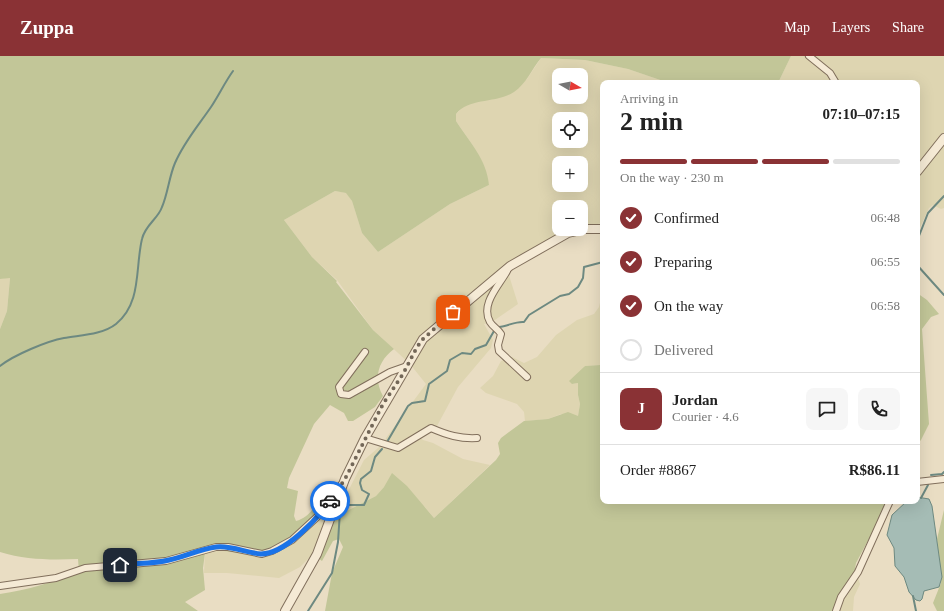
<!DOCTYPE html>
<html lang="en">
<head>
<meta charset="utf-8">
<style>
  :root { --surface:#fff; --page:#f6f6f6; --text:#222; --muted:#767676; --line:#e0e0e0; --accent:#8a3235 }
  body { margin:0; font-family:"Times New Roman",serif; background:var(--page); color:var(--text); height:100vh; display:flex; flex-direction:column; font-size:15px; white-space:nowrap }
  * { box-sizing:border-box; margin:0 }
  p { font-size:13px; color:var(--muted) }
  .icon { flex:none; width:22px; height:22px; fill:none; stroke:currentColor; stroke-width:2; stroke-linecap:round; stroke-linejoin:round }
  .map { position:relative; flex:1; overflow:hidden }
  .side { position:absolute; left:600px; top:24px; width:320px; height:424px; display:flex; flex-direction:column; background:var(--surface); border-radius:8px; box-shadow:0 4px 16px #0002 }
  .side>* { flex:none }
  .needle { width:26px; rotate:99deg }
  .fabs { position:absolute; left:552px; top:12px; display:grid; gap:8px }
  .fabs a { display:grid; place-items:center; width:36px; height:36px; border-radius:8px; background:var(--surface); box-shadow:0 4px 16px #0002; font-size:20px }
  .pin { position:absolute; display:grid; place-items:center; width:34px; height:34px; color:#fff; margin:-17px; border-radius:8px; box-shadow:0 2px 6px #0006 }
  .courier { position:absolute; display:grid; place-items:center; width:40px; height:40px; margin:-20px; border:3px solid #1a73e8; border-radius:50%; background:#fff; color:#222; box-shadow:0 1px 5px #0007 }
  .summary em { font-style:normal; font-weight:800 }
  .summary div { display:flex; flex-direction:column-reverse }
  .summary { display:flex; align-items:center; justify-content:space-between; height:68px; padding:0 20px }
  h1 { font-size:26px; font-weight:800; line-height:30px }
  .bar { display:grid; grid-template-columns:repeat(4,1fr); gap:6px 4px; align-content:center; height:48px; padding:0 20px }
  .bar i { height:5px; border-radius:3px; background:var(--line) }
  .bar .selected { background:var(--accent) }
  .bar p { grid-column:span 4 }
  .line { display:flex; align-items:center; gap:10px; padding:0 20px; border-top:1px solid var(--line) }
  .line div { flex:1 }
  .round { display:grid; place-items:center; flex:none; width:42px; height:42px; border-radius:8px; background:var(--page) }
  ol { padding:0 20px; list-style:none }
  li { display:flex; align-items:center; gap:12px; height:44px }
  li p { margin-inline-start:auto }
  li .icon { padding:4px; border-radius:50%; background:var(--accent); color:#fff; stroke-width:4 }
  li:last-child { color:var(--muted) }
  li i { width:22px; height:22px; border:2px solid var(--line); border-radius:50% }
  header { display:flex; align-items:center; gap:24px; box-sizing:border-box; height:56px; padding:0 20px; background:var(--accent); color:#fff }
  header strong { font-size:19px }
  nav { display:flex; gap:22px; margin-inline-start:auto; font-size:14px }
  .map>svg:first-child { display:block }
  .farmland { fill:#ded5b1; fill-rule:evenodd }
  .green { fill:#c2c698 }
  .water { fill:#a5bcb5; stroke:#6d8981 }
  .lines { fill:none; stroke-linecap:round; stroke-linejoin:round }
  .stream { stroke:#6d8981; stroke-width:2 }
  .minor-casing { stroke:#816f5c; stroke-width:8 }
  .tertiary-casing { stroke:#816f5c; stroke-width:10 }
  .minor { stroke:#f5ead5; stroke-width:6 }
  .tertiary { stroke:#f5ead5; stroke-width:8 }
  .done { stroke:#736758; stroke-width:4; stroke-dasharray:0 7.2 }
  .route { stroke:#1a73e8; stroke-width:5 }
</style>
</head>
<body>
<header>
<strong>Zuppa</strong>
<nav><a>Map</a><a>Layers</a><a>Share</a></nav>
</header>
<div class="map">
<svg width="944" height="555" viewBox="0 0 944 555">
  <rect width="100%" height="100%" fill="#e9ddc3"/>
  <g class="farmland">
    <path d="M791,0H944V152L941,153L933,149L929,152L917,178V27H778Z"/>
    <path d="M541,2L585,4L628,13L669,27H603V167L581,171V151H559V173H573L506,210L518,248L492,266L484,268L493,284L491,292L458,331L437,370L423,376L420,381L423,384L433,387L463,403L490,409L434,462L425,451L384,431L376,440L337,460L313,498L300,511L279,522L227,517H204L205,497L215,494L256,499L332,444L335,449H341L364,404L385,386L386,382L426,328L410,308L373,274L337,224L312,201L284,164L335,135L347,137L352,145L362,177L378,196L450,148L489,129L474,91L456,65V58L467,48L503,40L527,23ZM559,19H581V41H559ZM559,63H581V85H559ZM559,107H581V129H559Z"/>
    <path d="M10,221L7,255L0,273V223Z"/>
    <path d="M602,238H603V311L600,309L585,310L572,328L578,327L579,331L578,339L580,348L578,361L561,358L548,363L525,365L524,356L517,348L486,337L480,332L493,320L501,305L512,301L524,307L537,301L556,279L577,264L594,258L599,251Z"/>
    <path d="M857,519L860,528L854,541L853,555H833Z"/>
  </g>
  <g class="green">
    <path d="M0,0H791L778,27H669L628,13L585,4L541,2C532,13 526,28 514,36C495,48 470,41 456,58V65C469,85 487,104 489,129L450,148L378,196L362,177L352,145L346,137L335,135L284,164L312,201L337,225L336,226L373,274L394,293C378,305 373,322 383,340L375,351L353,365H348L344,357L330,349L314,368L289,422L287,432L298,435L294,460L296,465C312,461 321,442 323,427L333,431V443L292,485L256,499L215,494L205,497L203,512L205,534L185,546L198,555H0V538C28,534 53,526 79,516L78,503C51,504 26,504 0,496V273L7,255L10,222L0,223Z"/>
    <path d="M917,237L927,244L939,258L931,261L922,273L929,368L921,384L917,388Z"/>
    <path d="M600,309L603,311V445H889L856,507L855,513L857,519L833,555H325L332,517L343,491L339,483L333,485L322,505L313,498L337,460L376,440L384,431L392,417L407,430L434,462L496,404L500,398L498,387L501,382L524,365L548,363L568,356L578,360L580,348L578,339V327L572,328L569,325L585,310Z"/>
    <path d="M944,454V555H937L933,547L941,527L937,483Z"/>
  </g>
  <path class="water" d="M917,441L929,443L932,450L942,521L939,531L924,535L922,543L920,545L916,544L909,536L904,521L895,510L894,492L887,479L892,459L907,445H917Z"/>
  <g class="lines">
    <g class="stream">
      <path d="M917,185L928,157L944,140"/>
      <path d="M917,209L944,239"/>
      <path d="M499,271C508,270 516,265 524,266L529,259L560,240L569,238L578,231L583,222L584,211L603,206"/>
      <path d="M0,310C14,299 47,285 64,282C80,279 102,279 116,268C142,247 135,212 142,183C145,169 158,163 162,151C168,137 169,121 175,107C184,86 198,70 211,51C219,39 225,26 233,15"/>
      <path d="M387,386L408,350L412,347L425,345L429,328L447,315L450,304L462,297L471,298L475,293L486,289L494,275"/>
      <path d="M931,419L942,418L944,416"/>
      <path d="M921,442L928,429"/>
      <path d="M913,540L916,555"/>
      <path d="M308,555L332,517L338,486L340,455L344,449H364L369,438L362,434L360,427L361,423L371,415L375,401L382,393"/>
    </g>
    <g class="minor-casing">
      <g id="minor">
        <path d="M809,0L830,17L836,27"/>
        <path d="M507,215C499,230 480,248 490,266C493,271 498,273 501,278L498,289L499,295L527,321"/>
        <path d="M365,296L339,331L341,338L349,339L390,316L407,310"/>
        <path d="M365,382L398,392L431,372C447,379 460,383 477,382"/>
        <path d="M917,426L944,423"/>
        <path d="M0,530L56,522L85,512L166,505L216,491H228L262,498L272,495L292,484L317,461L341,429"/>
        <path d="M836,555L841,541L858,516L890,445"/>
      </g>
    </g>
    <g class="tertiary-casing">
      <g id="tertiary">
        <path d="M917,116L944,82"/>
        <path d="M285,555L317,498L345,423L365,382L423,283L510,210L568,177L585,173H603"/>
      </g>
    </g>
    <use href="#minor" class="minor"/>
    <use href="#tertiary" class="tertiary"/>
  </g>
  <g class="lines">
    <path class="done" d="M330,445L345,423L383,348L403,318L417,291L423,283L453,256"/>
    <path class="route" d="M120,509C136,507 153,508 169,504C184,501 200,493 216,491C231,489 246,497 261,498C285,498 317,463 330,445"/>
  </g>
</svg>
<div class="fabs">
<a><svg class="needle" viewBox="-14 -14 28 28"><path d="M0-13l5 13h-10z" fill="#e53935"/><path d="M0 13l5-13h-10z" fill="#767676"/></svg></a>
<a><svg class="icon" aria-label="locate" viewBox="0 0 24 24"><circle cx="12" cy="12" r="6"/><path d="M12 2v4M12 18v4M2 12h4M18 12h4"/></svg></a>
<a>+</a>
<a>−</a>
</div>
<div class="pin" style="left:453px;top:256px;background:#ea580c"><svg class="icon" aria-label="bag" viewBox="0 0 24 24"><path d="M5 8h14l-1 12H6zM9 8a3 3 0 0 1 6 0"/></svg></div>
<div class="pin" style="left:120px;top:509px;background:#1f2937"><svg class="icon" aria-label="home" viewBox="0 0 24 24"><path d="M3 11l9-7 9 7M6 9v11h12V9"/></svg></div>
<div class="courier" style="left:330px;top:445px"><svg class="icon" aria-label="car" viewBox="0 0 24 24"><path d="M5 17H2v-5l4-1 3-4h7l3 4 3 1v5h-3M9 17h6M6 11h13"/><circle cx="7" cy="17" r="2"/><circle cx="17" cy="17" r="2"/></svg></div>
<section class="side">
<div class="summary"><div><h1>2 min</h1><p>Arriving in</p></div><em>07:10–07:15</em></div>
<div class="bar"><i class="selected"></i><i class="selected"></i><i class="selected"></i><i></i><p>On the way · 230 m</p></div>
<ol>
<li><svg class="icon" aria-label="check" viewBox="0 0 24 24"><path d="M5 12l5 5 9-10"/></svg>Confirmed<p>06:48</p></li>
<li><svg class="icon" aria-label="check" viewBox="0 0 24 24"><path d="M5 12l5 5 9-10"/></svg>Preparing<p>06:55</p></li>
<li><svg class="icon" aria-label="check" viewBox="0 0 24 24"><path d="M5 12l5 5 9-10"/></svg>On the way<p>06:58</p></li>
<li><i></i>Delivered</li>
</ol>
<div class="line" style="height:72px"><b class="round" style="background:var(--accent);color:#fff">J</b><div><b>Jordan</b><p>Courier · 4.6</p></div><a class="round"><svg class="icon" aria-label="chat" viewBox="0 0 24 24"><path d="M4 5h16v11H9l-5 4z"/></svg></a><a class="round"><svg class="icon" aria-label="phone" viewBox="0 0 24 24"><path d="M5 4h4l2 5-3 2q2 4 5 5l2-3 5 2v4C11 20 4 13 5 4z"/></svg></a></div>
<div class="line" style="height:52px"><div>Order #8867</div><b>R$86.11</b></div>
</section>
</div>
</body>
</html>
